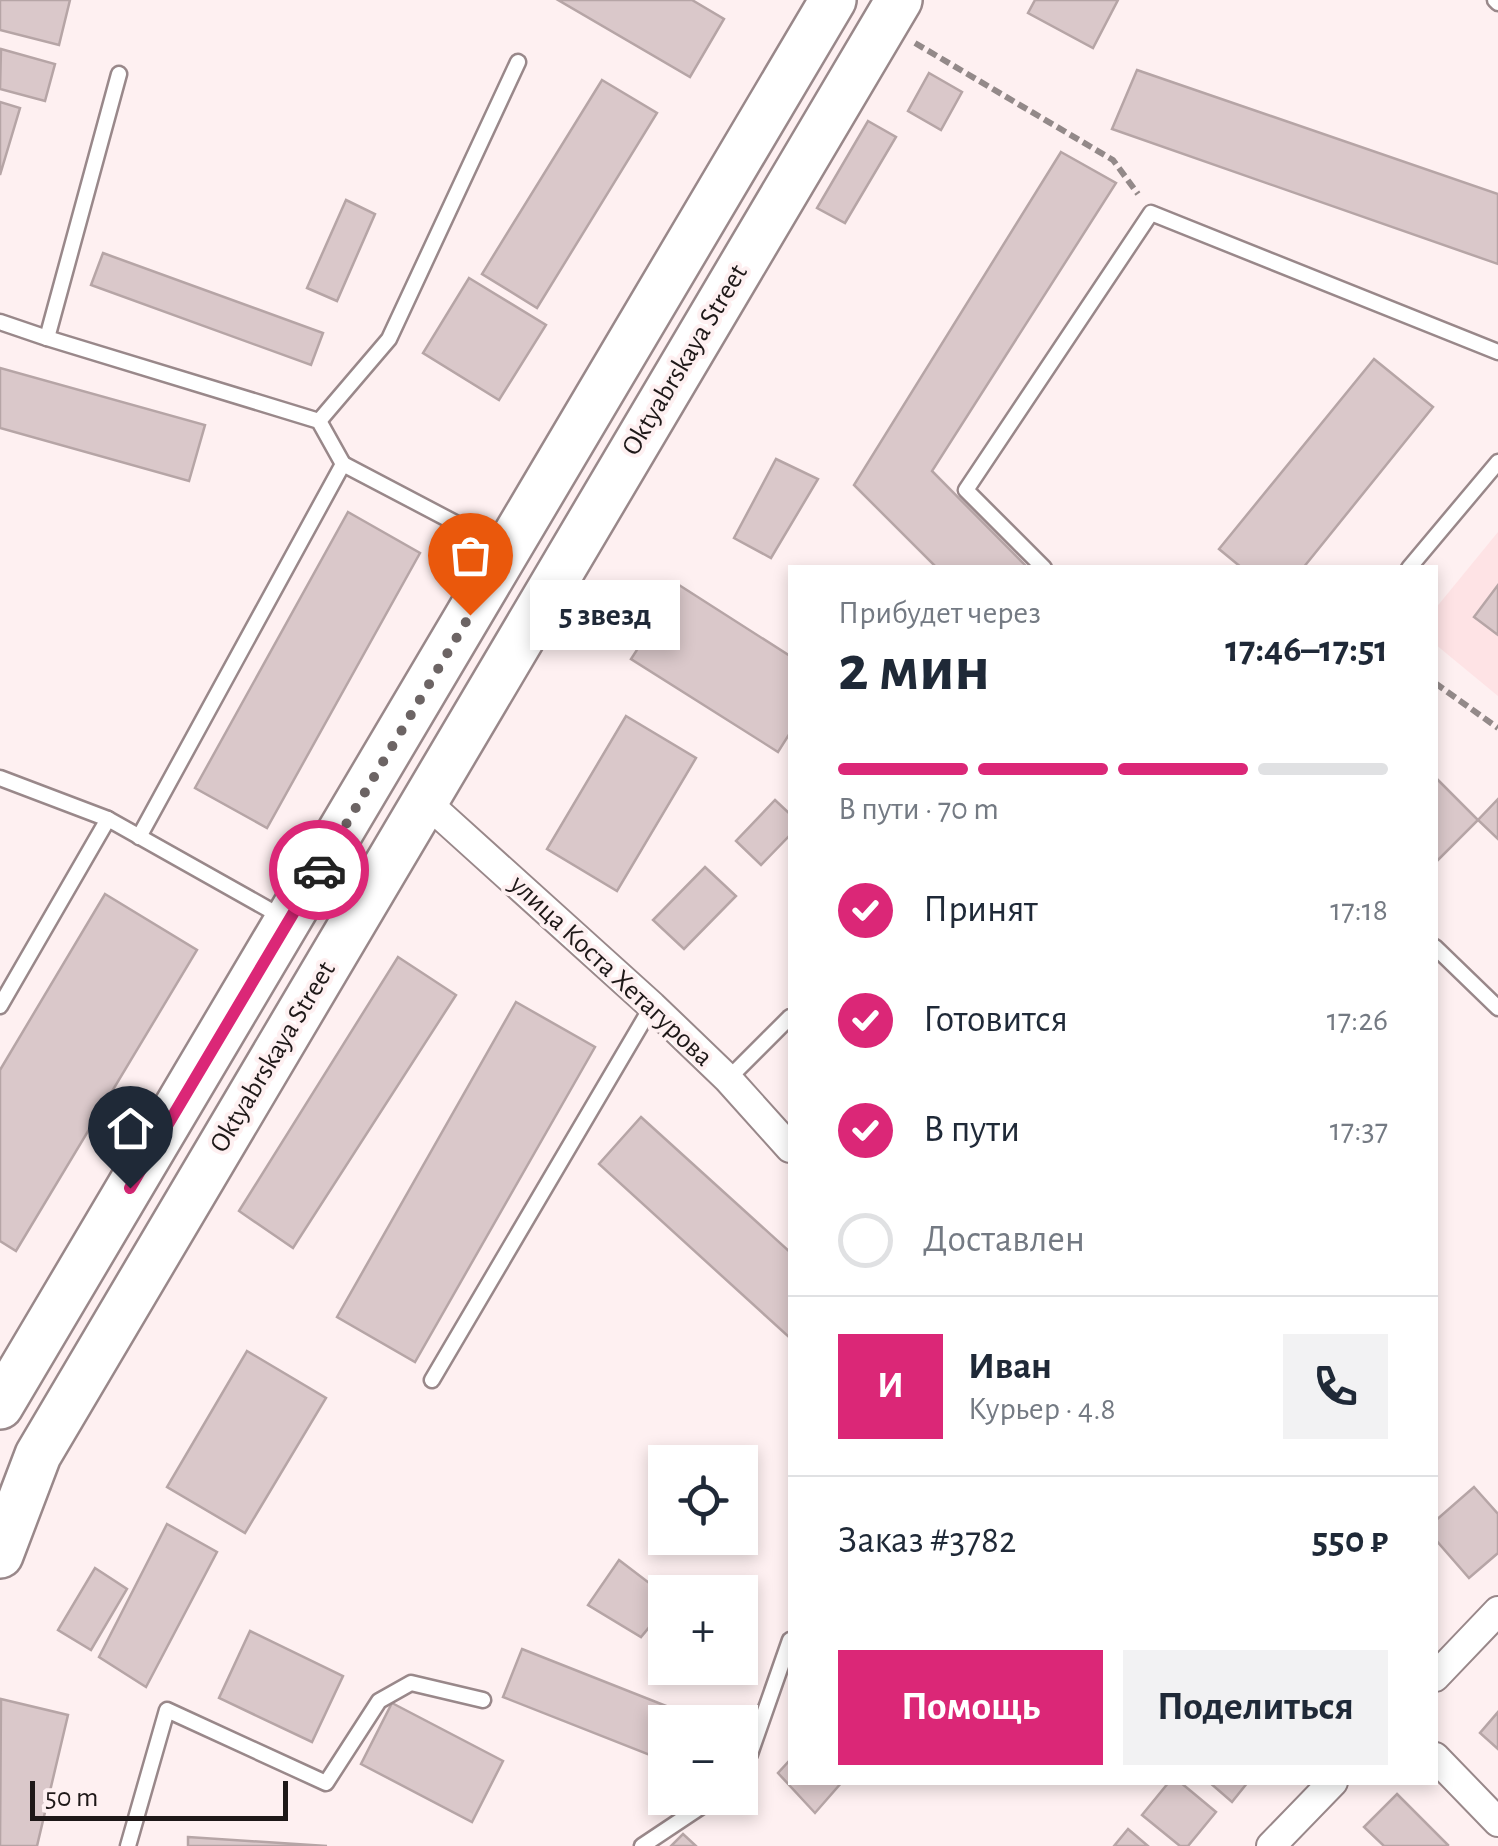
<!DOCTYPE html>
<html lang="ru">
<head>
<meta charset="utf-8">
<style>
  :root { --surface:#fff; --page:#f2f2f3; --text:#1f2937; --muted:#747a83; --line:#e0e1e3; --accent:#db2777 }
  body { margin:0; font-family:"Alegreya Sans",sans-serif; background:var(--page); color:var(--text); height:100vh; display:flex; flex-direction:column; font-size:38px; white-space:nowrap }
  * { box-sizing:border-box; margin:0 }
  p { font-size:32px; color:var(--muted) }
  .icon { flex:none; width:55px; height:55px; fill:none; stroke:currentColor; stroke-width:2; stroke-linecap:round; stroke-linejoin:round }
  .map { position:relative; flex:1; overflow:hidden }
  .panel { position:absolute; left:788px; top:565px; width:650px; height:1220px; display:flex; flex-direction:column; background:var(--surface); border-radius:0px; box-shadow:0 5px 15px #0003 }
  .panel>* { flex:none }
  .fabs { position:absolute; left:648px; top:1445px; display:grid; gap:20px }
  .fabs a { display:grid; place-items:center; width:110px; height:110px; border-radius:0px; background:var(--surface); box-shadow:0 5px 15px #0003; font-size:50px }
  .scale { position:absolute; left:30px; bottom:25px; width:258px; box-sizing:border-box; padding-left:10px; border:5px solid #1e1818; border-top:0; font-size:28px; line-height:35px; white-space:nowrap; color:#1e1818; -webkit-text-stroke:8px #fef0f1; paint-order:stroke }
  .pin { position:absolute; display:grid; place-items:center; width:85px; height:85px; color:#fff; margin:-102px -42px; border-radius:50% 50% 50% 0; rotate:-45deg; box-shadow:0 0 10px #0007 }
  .pin .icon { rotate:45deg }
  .courier { position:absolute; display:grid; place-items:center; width:100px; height:100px; margin:-50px; border:8px solid #db2777; border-radius:50%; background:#fff; color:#222; box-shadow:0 2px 12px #0007 }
  .bubble { position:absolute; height:70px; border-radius:0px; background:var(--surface); box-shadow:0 5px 15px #0003; font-size:32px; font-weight:600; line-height:70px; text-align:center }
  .headline em { font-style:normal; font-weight:600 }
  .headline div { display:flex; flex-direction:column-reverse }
  .headline { display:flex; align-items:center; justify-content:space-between; height:170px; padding:0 50px }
  h1 { font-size:65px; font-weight:600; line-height:75px }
  .bar { display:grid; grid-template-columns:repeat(4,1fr); gap:15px 10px; align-content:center; height:120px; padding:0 50px }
  .bar i { height:12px; border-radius:8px; background:var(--line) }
  .bar .selected { background:var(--accent) }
  .bar p { grid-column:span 4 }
  .line { display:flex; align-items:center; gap:25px; padding:0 50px; border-top:2px solid var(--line) }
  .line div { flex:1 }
  .round { display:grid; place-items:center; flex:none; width:105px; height:105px; border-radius:0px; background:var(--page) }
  ol { padding:0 50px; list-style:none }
  li { display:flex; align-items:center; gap:30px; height:110px }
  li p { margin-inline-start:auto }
  li .icon { padding:10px; border-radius:50%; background:var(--accent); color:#fff; stroke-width:4 }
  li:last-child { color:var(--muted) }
  li i { width:55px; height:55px; border:5px solid var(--line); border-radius:50% }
  .primary-button { display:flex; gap:20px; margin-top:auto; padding:20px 50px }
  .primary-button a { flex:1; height:115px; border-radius:0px; background:var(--accent); color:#fff; font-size:40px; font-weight:600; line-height:115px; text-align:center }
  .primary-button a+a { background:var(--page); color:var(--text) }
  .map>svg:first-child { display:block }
  .built { fill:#fee3e5 }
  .building { fill:#dac8ca; stroke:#b6a5a6; stroke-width:2.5 }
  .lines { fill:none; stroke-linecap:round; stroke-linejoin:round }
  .lane-casing { stroke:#99888a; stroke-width:19 }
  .street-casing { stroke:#99888a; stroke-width:32 }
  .primary-casing { stroke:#99888a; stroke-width:50 }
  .path { stroke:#938989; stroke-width:6; stroke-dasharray:10 5; stroke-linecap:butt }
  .lane { stroke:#fff; stroke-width:14 }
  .street { stroke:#fff; stroke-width:28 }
  .primary { stroke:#fff; stroke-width:45 }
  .done { stroke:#6c6464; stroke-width:10; stroke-dasharray:0 18 }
  .route { stroke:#db2777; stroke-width:12 }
  .labels { text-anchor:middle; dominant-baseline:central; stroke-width:8; stroke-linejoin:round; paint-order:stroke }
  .street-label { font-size:28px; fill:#1e1818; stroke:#fef0f1 }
</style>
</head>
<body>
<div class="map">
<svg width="1498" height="1846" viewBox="0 0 1498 1846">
  <rect width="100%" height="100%" fill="#fef0f1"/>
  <path class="built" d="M1498,532V696L1435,644V609Z"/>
  <g class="building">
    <path d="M0,0H70L59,45L0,30Z"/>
    <path d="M558,0H692L724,19L690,77Z"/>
    <path d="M1035,0H1118L1093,48L1028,13Z"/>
    <path d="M1,49L55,64L45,101L0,89Z"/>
    <path d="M1137,70L1498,194V264L1112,129Z"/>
    <path d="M929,73L962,92L941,130L908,111Z"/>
    <path d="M602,80L657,113L537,308L482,274Z"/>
    <path d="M0,102L20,108L0,175Z"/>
    <path d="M868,121L896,137L845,223L817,208Z"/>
    <path d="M1061,152L1116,183L932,471L1028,568H937L854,485Z"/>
    <path d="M346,200L375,214L337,301L307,288Z"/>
    <path d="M103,253L323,333L311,365L91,285Z"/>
    <path d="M469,278L546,325L499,400L423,353Z"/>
    <path d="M1374,359L1433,407L1303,568H1242L1219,549Z"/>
    <path d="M0,368L205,425L189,481L0,428Z"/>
    <path d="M776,459L818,479L771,558L734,538Z"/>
    <path d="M348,512L420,553L267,828L195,788Z"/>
    <path d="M679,585L790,656V733L778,752L631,659Z"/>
    <path d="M1498,585V635L1474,617Z"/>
    <path d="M626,716L696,758L617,891L547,849Z"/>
    <path d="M1435,777L1478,820L1438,860L1435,857Z"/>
    <path d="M1498,799V839L1478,820Z"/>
    <path d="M775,800L790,814V835L761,865L736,841Z"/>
    <path d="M705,867L736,896L684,949L653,920Z"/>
    <path d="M105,894L197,950L16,1251L0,1241V1070Z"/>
    <path d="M398,957L456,995L293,1248L239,1211Z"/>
    <path d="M516,1002L595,1047L415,1362L337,1317Z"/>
    <path d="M641,1117L790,1252V1338L599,1164Z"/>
    <path d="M247,1351L326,1398L245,1533L167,1487Z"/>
    <path d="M1474,1487L1498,1514V1553L1469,1578L1435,1539V1521Z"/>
    <path d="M167,1524L217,1552L146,1687L99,1657Z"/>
    <path d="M619,1560L665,1595V1608L641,1637L588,1605Z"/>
    <path d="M95,1568L127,1589L91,1650L58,1630Z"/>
    <path d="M250,1631L343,1676L312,1742L219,1698Z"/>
    <path d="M522,1649L684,1713L681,1722H665V1761L503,1697Z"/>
    <path d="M1,1699L68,1715L37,1846H0Z"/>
    <path d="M392,1703L503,1761L472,1822L361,1764Z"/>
    <path d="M1498,1712V1749L1480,1733Z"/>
    <path d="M790,1760V1782H842L815,1813L778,1773Z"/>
    <path d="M1169,1782H1180L1216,1812L1188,1846H1180L1142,1815Z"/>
    <path d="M1209,1782H1248L1232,1802Z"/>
    <path d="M1397,1794L1448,1845L1447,1846H1384L1364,1827Z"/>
    <path d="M1128,1829L1148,1846H1114Z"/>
    <path d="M683,1834L696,1846H671Z"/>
    <path d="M188,1837L327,1846H188Z"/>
  </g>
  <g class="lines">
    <g class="lane-casing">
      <g id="lane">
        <path d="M1495,0L1498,3"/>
        <path d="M119,74L47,338L319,421L343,464L139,837"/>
        <path d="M0,322L47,338"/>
        <path d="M319,421L389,339L518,62"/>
        <path d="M343,464L503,548"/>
        <path d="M1044,568L966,490L1151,213L1498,352"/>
        <path d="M1409,568L1498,462"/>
        <path d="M0,778L108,819"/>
        <path d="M1435,947L1498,1008"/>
        <path d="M0,1006L108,819L284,918"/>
        <path d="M728,1079L790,1017"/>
        <path d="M432,1380L652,1006"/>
        <path d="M740,1767L750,1754L790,1640"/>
        <path d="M128,1846L167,1710L326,1783L379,1701L411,1683L483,1700"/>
        <path d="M642,1846L714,1798"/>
      </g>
    </g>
    <g class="street-casing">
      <g id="street">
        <path d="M425,801L652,1006L728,1079L790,1148"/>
        <path d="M1435,1677L1498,1611"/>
        <path d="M1435,1757L1498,1822"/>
        <path d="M1271,1846L1333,1782"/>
      </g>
    </g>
    <g class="primary-casing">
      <g id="primary">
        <path d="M0,1406L833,0"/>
        <path d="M0,1555L38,1455L899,0"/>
      </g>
    </g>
    <g class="path">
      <path d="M915,43L1113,160L1138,194"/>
      <path d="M1435,683L1498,728"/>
    </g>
    <use href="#lane" class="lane"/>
    <use href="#street" class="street"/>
    <use href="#primary" class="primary"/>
  </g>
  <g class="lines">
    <path class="done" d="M319,870L470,615"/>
    <path class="route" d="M130,1188L319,870"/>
  </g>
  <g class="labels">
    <g class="street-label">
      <text transform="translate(685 360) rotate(-59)">Oktyabrskaya Street</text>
      <text transform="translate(611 971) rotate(43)">улица Коста Хетагурова</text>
      <text transform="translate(273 1057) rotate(-59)">Oktyabrskaya Street</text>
    </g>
  </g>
</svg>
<div class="fabs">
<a><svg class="icon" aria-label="locate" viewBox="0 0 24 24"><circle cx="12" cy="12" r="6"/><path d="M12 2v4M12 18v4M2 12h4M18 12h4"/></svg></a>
<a>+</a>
<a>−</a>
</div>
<div class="scale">50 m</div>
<div class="pin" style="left:470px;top:615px;background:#ea580c"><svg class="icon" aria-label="bag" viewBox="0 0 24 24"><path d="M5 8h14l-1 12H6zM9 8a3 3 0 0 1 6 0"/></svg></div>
<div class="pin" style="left:130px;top:1188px;background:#1f2937"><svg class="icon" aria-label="home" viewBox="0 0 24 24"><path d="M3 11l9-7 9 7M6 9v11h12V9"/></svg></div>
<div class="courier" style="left:319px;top:870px"><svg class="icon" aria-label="car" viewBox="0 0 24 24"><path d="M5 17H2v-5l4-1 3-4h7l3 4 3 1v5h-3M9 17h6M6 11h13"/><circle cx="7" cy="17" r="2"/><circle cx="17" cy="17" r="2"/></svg></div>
<div class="bubble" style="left:530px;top:580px;width:150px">5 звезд</div>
<section class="panel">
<div class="headline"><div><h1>2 мин</h1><p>Прибудет через</p></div><em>17:46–17:51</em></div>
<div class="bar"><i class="selected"></i><i class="selected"></i><i class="selected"></i><i></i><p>В пути · 70 m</p></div>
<ol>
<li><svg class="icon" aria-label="check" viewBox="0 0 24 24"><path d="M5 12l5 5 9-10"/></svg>Принят<p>17:18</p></li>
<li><svg class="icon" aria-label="check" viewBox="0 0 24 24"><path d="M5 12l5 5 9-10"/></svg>Готовится<p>17:26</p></li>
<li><svg class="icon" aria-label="check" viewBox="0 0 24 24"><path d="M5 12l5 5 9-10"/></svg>В пути<p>17:37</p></li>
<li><i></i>Доставлен</li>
</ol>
<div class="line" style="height:180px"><b class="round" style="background:var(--accent);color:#fff">И</b><div><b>Иван</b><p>Курьер · 4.8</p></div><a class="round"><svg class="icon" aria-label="phone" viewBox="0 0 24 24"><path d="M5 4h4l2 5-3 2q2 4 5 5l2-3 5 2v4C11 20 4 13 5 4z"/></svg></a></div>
<div class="line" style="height:130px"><div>Заказ #3782</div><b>550 ₽</b></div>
<div class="primary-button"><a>Помощь</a><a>Поделиться</a></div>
</section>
</div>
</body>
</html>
